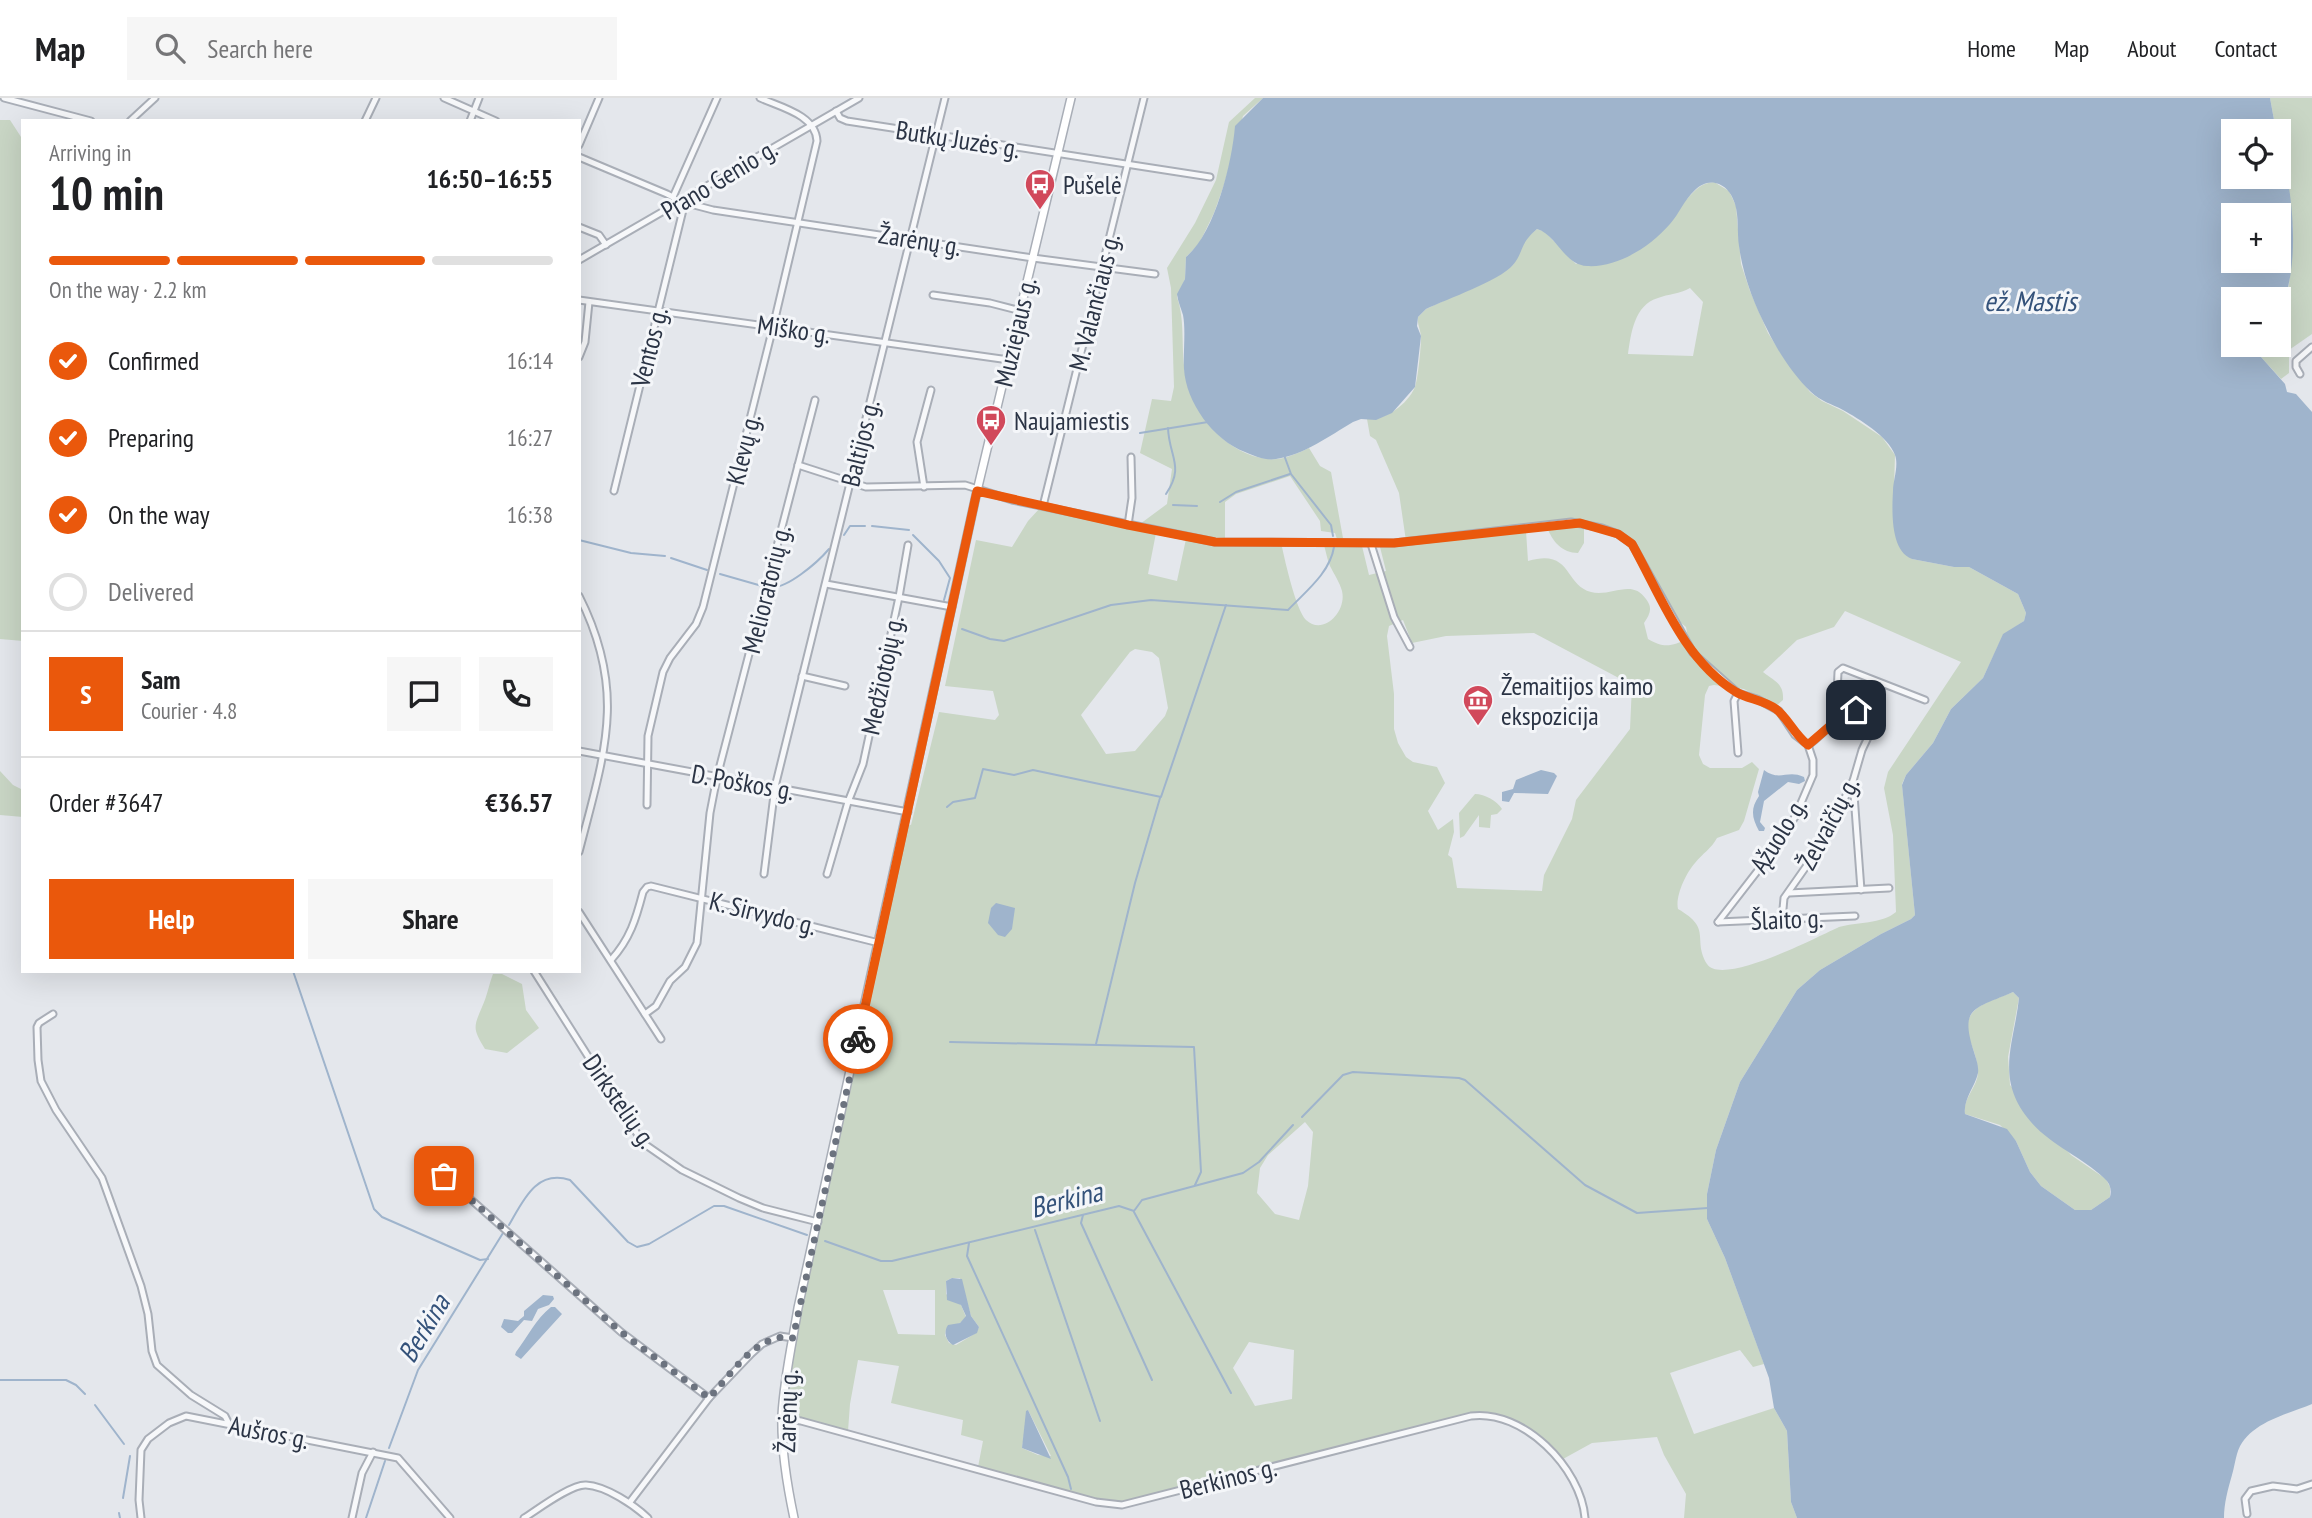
<!DOCTYPE html>
<html lang="en">
<head>
<meta charset="utf-8">
<style>
  :root { --surface:#fff; --page:#f6f6f6; --text:#202124; --muted:#757577; --line:#e0e0e0; --accent:#ea580c }
  body { margin:0; font-family:"PT Sans Narrow",sans-serif; background:var(--page); color:var(--text); height:100vh; display:flex; flex-direction:column; font-size:26px; white-space:nowrap }
  * { box-sizing:border-box; margin:0 }
  p { font-size:23px; color:var(--muted) }
  .icon { flex:none; width:38px; height:38px; fill:none; stroke:currentColor; stroke-width:2; stroke-linecap:round; stroke-linejoin:round }
  .map { position:relative; flex:1; overflow:hidden }
  .side { position:absolute; left:21px; top:21px; width:560px; height:854px; display:flex; flex-direction:column; background:var(--surface); border-radius:0px; box-shadow:0 7px 28px #0002 }
  .side>* { flex:none }
  .tools { position:absolute; left:2221px; top:21px; display:grid; gap:14px }
  .tools a { display:grid; place-items:center; width:70px; height:70px; border-radius:0px; background:var(--surface); box-shadow:0 7px 28px #0002; font-size:35px }
  .pin { position:absolute; display:grid; place-items:center; width:60px; height:60px; color:#fff; margin:-30px; border-radius:14px; box-shadow:0 4px 10px #0006 }
  .courier { position:absolute; display:grid; place-items:center; width:70px; height:70px; margin:-35px; border:5px solid #ea580c; border-radius:50%; background:#fff; color:#222; box-shadow:0 2px 9px #0007 }
  .headline em { font-style:normal; font-weight:700 }
  .headline div { display:flex; flex-direction:column-reverse }
  .headline { display:flex; align-items:center; justify-content:space-between; height:119px; padding:0 28px }
  h1 { font-size:46px; font-weight:700; line-height:52px }
  .bar { display:grid; grid-template-columns:repeat(4,1fr); gap:10px 7px; align-content:center; height:84px; padding:0 28px }
  .bar i { height:9px; border-radius:5px; background:var(--line) }
  .bar .current { background:var(--accent) }
  .bar p { grid-column:span 4 }
  .line { display:flex; align-items:center; gap:18px; padding:0 28px; border-top:2px solid var(--line) }
  .line div { flex:1 }
  .round { display:grid; place-items:center; flex:none; width:74px; height:74px; border-radius:0px; background:var(--page) }
  ol { padding:0 28px; list-style:none }
  li { display:flex; align-items:center; gap:21px; height:77px }
  li p { margin-inline-start:auto }
  li .icon { padding:7px; border-radius:50%; background:var(--accent); color:#fff; stroke-width:4 }
  li:last-child { color:var(--muted) }
  li i { width:38px; height:38px; border:4px solid var(--line); border-radius:50% }
  .primary-button { display:flex; gap:14px; margin-top:auto; padding:14px 28px }
  .primary-button a { flex:1; height:80px; border-radius:0px; background:var(--accent); color:#fff; font-size:28px; font-weight:700; line-height:80px; text-align:center }
  .primary-button a+a { background:var(--page); color:var(--text) }
  header { display:flex; align-items:center; gap:42px; box-sizing:border-box; height:98px; padding:0 35px; background:var(--surface); border-bottom:2px solid var(--line) }
  header strong { font-size:33px }
  nav { display:flex; gap:38px; margin-inline-start:auto; font-size:24px }
  .search { width:490px; height:63px; background:var(--page); display:flex; align-items:center; gap:18px; box-sizing:border-box; padding:0 24px; border-radius:0px; color:var(--muted); font-size:26px }
  .map>svg:first-child { display:block }
  .green { fill:#c9d6c5; fill-rule:evenodd }
  .water { fill:#9fb4cc; fill-rule:evenodd }
  .lines { fill:none; stroke-linecap:round; stroke-linejoin:round }
  .stream { stroke:#9fb4cc; stroke-width:2 }
  .street-casing { stroke:#a9aeb7; stroke-width:9 }
  .secondary-casing { stroke:#a9aeb7; stroke-width:10 }
  .street { stroke:#f7f8fa; stroke-width:5 }
  .secondary { stroke:#fff; stroke-width:7 }
  .done { stroke:#6c737f; stroke-width:7; stroke-dasharray:0 12.6 }
  .route { stroke:#ea580c; stroke-width:9 }
  .labels { text-anchor:middle; dominant-baseline:central; stroke-width:6; stroke-linejoin:round; paint-order:stroke }
  .street-label { font-size:26px; fill:#2b3445; stroke:#f4f6f9 }
  .poi-label { font-size:26px; fill:#2b3445; stroke:#f4f6f9; text-anchor:start }
  .water-label { font-size:28px; font-style:italic; fill:#34527a; stroke:#f4f6f9 }
</style>
</head>
<body>
<header>
<strong>Map</strong>
<div class="search"><svg class="icon" aria-label="search" viewBox="0 0 24 24"><circle cx="10" cy="10" r="6"/><path d="M15 15l6 6"/></svg>Search here</div>
<nav><a>Home</a><a>Map</a><a>About</a><a>Contact</a></nav>
</header>
<div class="map">
<svg width="2312" height="1420" viewBox="0 0 2312 1420">
  <rect width="100%" height="100%" fill="#e4e7ec"/>
  <g class="green">
    <path d="M1255,0H1263L1243,18L1224,87L1214,115L1199,146L1186,159L1185,181L1177,199C1186,226 1180,252 1186,279C1193,318 1228,357 1268,361C1282,363 1298,355 1309,350L1320,368L1331,374L1343,440L1337,441L1335,435L1321,433L1320,423L1290,378L1236,396L1225,404V440L1187,437L1140,426L1167,406L1172,371L1140,355L1152,301L1171,303L1174,289L1171,190L1167,170L1195,125L1216,82L1229,24Z"/>
    <path d="M2270,0H2312V236L2289,252V275L2281,281L2261,259L2260,247H2278L2279,214L2285,202L2289,186L2293,131L2278,33H2276Z"/>
    <path d="M0,22H10L23,42V543L0,541Z"/>
    <path d="M1714,84L1729,93L1736,108L1741,166L1750,193L1768,235L1784,260L1810,294L1822,303L1843,313L1882,339L1895,357L1893,422L1912,461L1954,469H1969L2018,496L2026,515L2024,523L2003,537L1983,580L1951,611L1933,645L1906,677L1902,686L1915,817L1911,821L1881,836L1820,872L1797,892L1740,984L1716,1052L1707,1096V1121L1725,1160L1764,1266L1753,1269L1740,1252L1670,1275L1694,1336L1774,1310L1787,1333L1791,1404L1797,1420H1684L1686,1396L1664,1357L1657,1339L1592,1345L1563,1361C1536,1335 1505,1311 1466,1316L1136,1401L1113,1405L1100,1403L978,1369L983,1343L961,1337L963,1322L891,1305L899,1268L858,1262L850,1306L848,1333L789,1316L788,1297L798,1231L907,726L911,727L939,614L995,622L999,617L993,593L945,588L976,442L1012,449L1028,423L1040,410L1156,435L1148,476L1177,483L1186,441L1215,446L1282,449C1285,463 1296,512 1306,522C1323,538 1347,514 1342,493C1340,485 1334,476 1330,468C1327,461 1326,454 1324,447L1362,448L1369,477L1386,473L1380,449L1526,433L1528,463C1572,450 1564,487 1591,494C1611,499 1632,480 1646,501C1653,510 1650,516 1644,525L1648,541C1663,550 1672,549 1688,540L1686,529L1674,519L1633,443L1618,434L1572,421L1406,443L1399,395L1376,342L1370,338L1367,321C1386,322 1407,307 1415,289C1418,281 1421,250 1421,240C1421,232 1417,227 1418,219L1426,211L1499,177L1513,167L1525,141L1537,131L1545,134L1576,166L1687,101C1695,92 1701,85 1714,84ZM1690,190L1703,204L1693,258L1628,256C1631,236 1634,207 1658,200C1668,196 1680,196 1690,190ZM1845,513L1961,564L1888,674L1884,690L1893,737L1896,814C1882,826 1856,824 1839,829C1819,838 1722,889 1707,866C1692,841 1713,831 1678,811C1675,798 1686,775 1695,765C1703,755 1711,751 1717,740L1739,732L1744,723L1759,671L1752,664L1742,670H1710L1703,666L1699,657L1705,597L1709,588L1714,587L1744,591L1776,608L1783,602C1784,585 1774,583 1763,574L1797,542L1834,529ZM1403,522L1412,545L1446,538L1534,535L1632,587L1630,631L1576,702L1572,721L1544,777L1542,793L1457,790L1452,760L1448,757L1454,734L1453,721L1438,732L1428,713L1445,685L1437,669L1413,664L1406,659L1398,645L1394,631V596L1387,538L1389,528ZM1135,551L1152,554L1159,560L1168,610L1165,618L1135,653L1106,656L1081,617L1130,554ZM1305,1024L1313,1034L1308,1088L1299,1122L1275,1116L1257,1095L1260,1070L1268,1057ZM952,1180H960L971,1218L979,1229L976,1235L956,1247L949,1245L945,1237L946,1231L960,1225L966,1219L961,1207L946,1196V1183ZM883,1192H935V1237L898,1236ZM1249,1244L1294,1252L1292,1301L1255,1308L1233,1270ZM1028,1312L1051,1358L1038,1357L1022,1350Z"/>
    <path d="M1563,426L1584,427V445L1578,455C1562,455 1552,443 1547,429Z"/>
    <path d="M0,673L13,687L23,692V719L0,717Z"/>
    <path d="M1475,696C1485,696 1497,703 1502,711L1497,716L1491,717L1490,730L1479,729V717L1464,738L1460,740L1459,715Z"/>
    <path d="M493,876H502L522,886L526,912L539,930L507,955L485,951C473,931 473,930 482,909C487,899 489,886 493,876Z"/>
    <path d="M2013,894L2019,900L2008,959L2010,987L2071,1057L2106,1081L2110,1089V1099L2091,1112H2075L2041,1088L2030,1074L2016,1043L2000,1027L1965,1016C1962,1001 1977,990 1978,975C1978,964 1974,953 1970,943C1959,909 1987,905 2013,894Z"/>
  </g>
  <g class="water">
    <path d="M1263,0H2270L2276,33H2233V79H2278L2279,44C2293,91 2302,170 2279,214L2278,201H2233V247H2260L2261,259L2285,286L2287,294L2296,296L2312,314V1306C2286,1317 2246,1325 2237,1356C2235,1363 2234,1370 2232,1377C2228,1391 2224,1405 2224,1420H1797L1791,1404L1787,1333L1774,1310L1769,1280L1725,1160L1707,1121V1096L1716,1052L1740,984L1797,892L1820,872L1881,836L1911,821L1915,817L1902,687L1906,677L1933,645L1951,611L1983,580L2003,536L2024,523L2026,515L2018,496L1969,469H1954L1912,461C1890,453 1892,412 1893,393C1893,382 1899,368 1895,357C1888,338 1859,321 1843,312C1832,306 1820,303 1811,294C1794,278 1778,254 1768,233C1754,206 1743,178 1739,148C1737,135 1739,119 1735,106C1732,97 1728,90 1719,86C1710,82 1701,86 1695,92C1684,102 1679,116 1670,126C1650,149 1617,170 1587,168C1564,167 1557,137 1537,131C1519,146 1524,154 1513,167C1499,183 1447,201 1426,211L1418,219L1417,228L1421,238L1415,289L1392,315L1376,322L1361,321L1353,324C1329,338 1304,357 1276,361C1266,363 1254,358 1245,354C1213,342 1186,304 1184,271C1183,255 1186,232 1183,217C1181,210 1178,204 1177,196L1185,181L1186,159C1215,135 1232,65 1235,28ZM2233,117H2278V163H2233ZM2013,894L2019,900C2014,947 1994,981 2031,1024C2051,1047 2082,1059 2104,1080C2110,1085 2112,1092 2110,1099L2091,1112H2075L2041,1088L2030,1074L2016,1043L2007,1031L1965,1016C1963,1001 1975,989 1978,975C1979,968 1976,961 1974,954C1959,908 1975,911 2013,894Z"/>
    <path d="M1541,672L1554,675L1557,678L1548,696L1514,695L1509,704L1502,703V694L1513,691L1516,682Z"/>
    <path d="M1764,672C1780,684 1787,671 1804,679L1805,683L1799,686L1788,684L1764,703L1760,724L1765,730L1764,733H1759C1752,720 1750,711 1759,698L1758,694Z"/>
    <path d="M996,805L1015,810L1012,831L1005,839L998,837L988,825L991,810Z"/>
    <path d="M952,1180L962,1181L971,1218L979,1229L977,1235L953,1247C946,1243 943,1234 948,1227L960,1225L966,1218L961,1207L947,1202L946,1183Z"/>
    <path d="M543,1197L553,1198L554,1201L549,1207L538,1211L532,1223L524,1222L512,1235H508L501,1229L504,1221L518,1223L524,1218V1213Z"/>
    <path d="M551,1209H555L562,1216L521,1261L515,1257L516,1254C528,1238 536,1221 551,1209Z"/>
    <path d="M1028,1312L1051,1361L1022,1350L1026,1313Z"/>
  </g>
  <g class="lines">
    <g class="stream">
      <path d="M1140,335L1208,324"/>
      <path d="M1284,357L1291,376L1331,427L1333,438"/>
      <path d="M1166,396C1185,368 1169,359 1168,330"/>
      <path d="M1220,404L1236,394L1290,376"/>
      <path d="M1173,407L1197,408"/>
      <path d="M872,428L909,432"/>
      <path d="M844,437L850,428H865"/>
      <path d="M913,437L939,463L950,480L944,502"/>
      <path d="M579,442L631,455L665,458"/>
      <path d="M671,460L707,472"/>
      <path d="M720,476L762,488"/>
      <path d="M770,489C786,492 818,464 829,451"/>
      <path d="M962,531L990,541L1004,543L1111,507L1151,502L1288,512C1305,494 1330,475 1334,449"/>
      <path d="M947,709L953,704L975,700L983,671L1014,677L1033,672L1161,699L1226,507"/>
      <path d="M293,873L374,1111L382,1119L480,1162L488,1161"/>
      <path d="M950,944L1194,949L1201,1074L1195,1087"/>
      <path d="M1096,946L1135,785L1160,700"/>
      <path d="M1302,1019L1343,977L1353,974L1459,980L1465,982L1585,1087L1637,1115L1708,1110"/>
      <path d="M1134,1114L1231,1295"/>
      <path d="M1083,1117L1081,1125L1152,1282"/>
      <path d="M509,1127C523,1103 536,1071 570,1082L628,1144L637,1149L649,1146L714,1108H724L807,1137"/>
      <path d="M1035,1132L1100,1323"/>
      <path d="M825,1143L881,1163H892L1119,1108L1134,1113L1142,1102L1243,1075L1259,1064L1293,1027"/>
      <path d="M969,1145L967,1158L1068,1379L1071,1391"/>
      <path d="M0,1282H66L76,1287L85,1296"/>
      <path d="M95,1307L124,1346"/>
      <path d="M389,1350L418,1272L503,1135"/>
      <path d="M123,1400L130,1358"/>
      <path d="M119,1415L120,1420"/>
      <path d="M366,1420L385,1363"/>
    </g>
    <g class="street-casing">
      <g id="street">
        <path d="M4,0L91,23"/>
        <path d="M444,0L496,23"/>
        <path d="M836,13L840,20L847,23L1210,79"/>
        <path d="M130,23L155,0"/>
        <path d="M365,23L376,0"/>
        <path d="M470,23L479,0"/>
        <path d="M579,47L599,0"/>
        <path d="M579,59L667,96L673,99L683,112L614,393"/>
        <path d="M673,99L717,0"/>
        <path d="M689,100L694,107L713,112L1033,160L1155,176"/>
        <path d="M579,129L599,137L606,147"/>
        <path d="M579,162L859,0"/>
        <path d="M933,197L990,205L1021,213"/>
        <path d="M579,202L1009,262"/>
        <path d="M579,259L585,244L589,204"/>
        <path d="M2300,276L2296,269V263L2312,249"/>
        <path d="M798,367L866,389L965,387L1012,402L1215,444L1394,445L1571,424L1602,430L1618,436L1632,446L1693,555L1738,595L1757,601L1779,613L1795,637L1808,647L1813,662V677L1795,719L1766,762L1718,824"/>
        <path d="M924,389L917,344L931,292"/>
        <path d="M1043,408L1144,0"/>
        <path d="M1128,427L1132,400L1131,359"/>
        <path d="M1371,446L1394,519L1410,549"/>
        <path d="M826,486L952,509"/>
        <path d="M579,498C628,595 604,656 579,754"/>
        <path d="M802,578L845,588"/>
        <path d="M1738,595L1734,603L1738,655"/>
        <path d="M1844,616L1837,596L1838,574L1843,570L1925,602"/>
        <path d="M579,653L908,714"/>
        <path d="M1853,683L1861,792"/>
        <path d="M647,707L648,638L663,574L670,560L696,526L703,509L773,229L817,43C816,17 780,9 760,0"/>
        <path d="M764,776L775,689L945,0"/>
        <path d="M827,776L848,704L863,666L899,499L908,447"/>
        <path d="M1789,795L1889,790"/>
        <path d="M579,814L661,941"/>
        <path d="M1782,822L1784,800L1824,743L1853,683L1862,652L1871,633L1872,619C1849,598 1826,636 1808,647"/>
        <path d="M1718,824L1855,818"/>
        <path d="M611,862C630,841 636,821 643,794L647,789L651,788L879,845"/>
        <path d="M534,873L643,1045L682,1072L739,1100L763,1110L818,1124"/>
        <path d="M53,916L39,925L37,929L38,962L41,983L56,1012L102,1080L141,1188L148,1216L152,1253L157,1267L191,1297L225,1318L229,1326"/>
        <path d="M645,916L656,908L670,883L685,869L697,845L710,715L717,679L815,302"/>
        <path d="M425,1061L621,1234L709,1300"/>
        <path d="M782,1320L801,1323L1096,1404L1122,1407L1471,1318C1523,1311 1581,1370 1585,1420"/>
        <path d="M630,1404L709,1300L751,1256L762,1246L780,1238L793,1240"/>
        <path d="M2247,1416L2245,1401L2251,1393L2273,1388L2297,1391L2312,1386"/>
        <path d="M141,1420L139,1402L141,1352L148,1341L169,1325L186,1318L398,1360L450,1420"/>
        <path d="M352,1420L362,1375L373,1354"/>
        <path d="M524,1420C537,1412 571,1386 586,1387C606,1388 634,1407 648,1420"/>
      </g>
    </g>
    <g class="secondary-casing">
      <path id="secondary" d="M794,1420C787,1387 781,1352 782,1317C784,1281 792,1246 798,1210L977,393L1071,0"/>
    </g>
    <use href="#street" class="street"/>
    <use href="#secondary" class="secondary"/>
  </g>
  <g class="lines">
    <path class="done" d="M444,1078L621,1234L709,1300C731,1277 757,1233 793,1240L858,941"/>
    <path class="route" d="M858,941L977,393L1128,427L1215,444L1394,445L1580,425L1618,436L1632,446C1661,498 1683,561 1736,594C1748,601 1764,602 1776,611C1788,620 1794,636 1808,647L1844,616L1856,612"/>
  </g>
  <defs>
    <g id="bus-pin" transform="scale(1.575)"><path d="M0 17L-7.5 6A9.5 9.5 0 1 1 7.5 6Z" fill="#d1495b" stroke="#f4f6f9"/><path d="M-5-6H5V4H4V6H2V4H-2V6H-4V4H-5ZM-3.5-4V0h7V-4ZM-3.5 1.2v1.5H-2V1.2ZM2 1.2v1.5H3.5V1.2Z" fill="#fff"/></g>
    <g id="museum-pin" transform="scale(1.575)"><path d="M0 17L-7.5 6A9.5 9.5 0 1 1 7.5 6Z" fill="#d1495b" stroke="#f4f6f9"/><path d="M0-6L6-3V-2H-6V-3ZM-5-1h2V3h-2ZM-1-1h2V3h-2ZM3-1h2V3H3ZM-6 4H6V6H-6Z" fill="#fff"/></g>
  </defs>
  <g fill-rule="evenodd">
    <use href="#bus-pin" x="1040" y="86"/>
    <use href="#bus-pin" x="991" y="322"/>
    <use href="#museum-pin" x="1478" y="602"/>
  </g>
  <g class="labels">
    <g class="street-label">
      <text transform="translate(958 41) rotate(9)">Butkų Juzės g.</text>
      <text transform="translate(719 81) rotate(-31)">Prano Genio g.</text>
      <text transform="translate(920 142) rotate(9)">Žarėnų g.</text>
      <text transform="translate(1094 204) rotate(-76)">M. Valančiaus g.</text>
      <text transform="translate(794 231) rotate(8)">Miško g.</text>
      <text transform="translate(1015 234) rotate(-77)">Muziejaus g.</text>
      <text transform="translate(649 249) rotate(-76)">Ventos g.</text>
      <text transform="translate(860 345) rotate(-76)">Baltijos g.</text>
      <text transform="translate(743 351) rotate(-76)">Klevų g.</text>
      <text transform="translate(766 491) rotate(-76)">Melioratorių g.</text>
      <text transform="translate(882 577) rotate(-78)">Medžiotojų g.</text>
      <text transform="translate(743 684) rotate(10)">D. Poškos g.</text>
      <text transform="translate(1828 725) rotate(-62)">Želvaičių g.</text>
      <text transform="translate(1778 737) rotate(-58)">Ąžuolo g.</text>
      <text transform="translate(763 815) rotate(14)">K. Sirvydo g.</text>
      <text transform="translate(1787 821) rotate(-2)">Šlaito g.</text>
      <text transform="translate(620 1003) rotate(55)">Dirkstelių g.</text>
      <text transform="translate(787 1313) rotate(-88)">Žarėnų g.</text>
      <text transform="translate(269 1334) rotate(11)">Aušros g.</text>
      <text transform="translate(1228 1380) rotate(-14)">Berkinos g.</text>
    </g>
    <g class="poi-label">
      <text x="1063" y="86">Pušelė</text>
      <text x="1014" y="322">Naujamiestis</text>
      <text x="1501" y="587">Žemaitijos kaimo<tspan x="1501" dy="30">ekspozicija</tspan></text>
    </g>
    <g class="water-label">
      <text x="2030" y="202">ež. Mastis</text>
      <text transform="translate(1066 1101) rotate(-14)">Berkina</text>
      <text transform="translate(423 1230) rotate(-59)">Berkina</text>
    </g>
  </g>
</svg>
<div class="tools">
<a><svg class="icon" aria-label="locate" viewBox="0 0 24 24"><circle cx="12" cy="12" r="6"/><path d="M12 2v4M12 18v4M2 12h4M18 12h4"/></svg></a>
<a>+</a>
<a>−</a>
</div>
<div class="pin" style="left:444px;top:1078px;background:#ea580c"><svg class="icon" aria-label="bag" viewBox="0 0 24 24"><path d="M5 8h14l-1 12H6zM9 8a3 3 0 0 1 6 0"/></svg></div>
<div class="pin" style="left:1856px;top:612px;background:#1f2937"><svg class="icon" aria-label="home" viewBox="0 0 24 24"><path d="M3 11l9-7 9 7M6 9v11h12V9"/></svg></div>
<div class="courier" style="left:858px;top:941px"><svg class="icon" aria-label="bike" viewBox="0 0 24 24"><circle cx="6" cy="16" r="4"/><circle cx="18" cy="16" r="4"/><path d="M6 16l4-8h5l3 8M10 8l3 8H6M13 5h3"/></svg></div>
<section class="side">
<div class="headline"><div><h1>10 min</h1><p>Arriving in</p></div><em>16:50–16:55</em></div>
<div class="bar"><i class="current"></i><i class="current"></i><i class="current"></i><i></i><p>On the way · 2.2 km</p></div>
<ol>
<li><svg class="icon" aria-label="check" viewBox="0 0 24 24"><path d="M5 12l5 5 9-10"/></svg>Confirmed<p>16:14</p></li>
<li><svg class="icon" aria-label="check" viewBox="0 0 24 24"><path d="M5 12l5 5 9-10"/></svg>Preparing<p>16:27</p></li>
<li><svg class="icon" aria-label="check" viewBox="0 0 24 24"><path d="M5 12l5 5 9-10"/></svg>On the way<p>16:38</p></li>
<li><i></i>Delivered</li>
</ol>
<div class="line" style="height:126px"><b class="round" style="background:var(--accent);color:#fff">S</b><div><b>Sam</b><p>Courier · 4.8</p></div><a class="round"><svg class="icon" aria-label="chat" viewBox="0 0 24 24"><path d="M4 5h16v11H9l-5 4z"/></svg></a><a class="round"><svg class="icon" aria-label="phone" viewBox="0 0 24 24"><path d="M5 4h4l2 5-3 2q2 4 5 5l2-3 5 2v4C11 20 4 13 5 4z"/></svg></a></div>
<div class="line" style="height:91px"><div>Order #3647</div><b>€36.57</b></div>
<div class="primary-button"><a>Help</a><a>Share</a></div>
</section>
</div>
</body>
</html>
